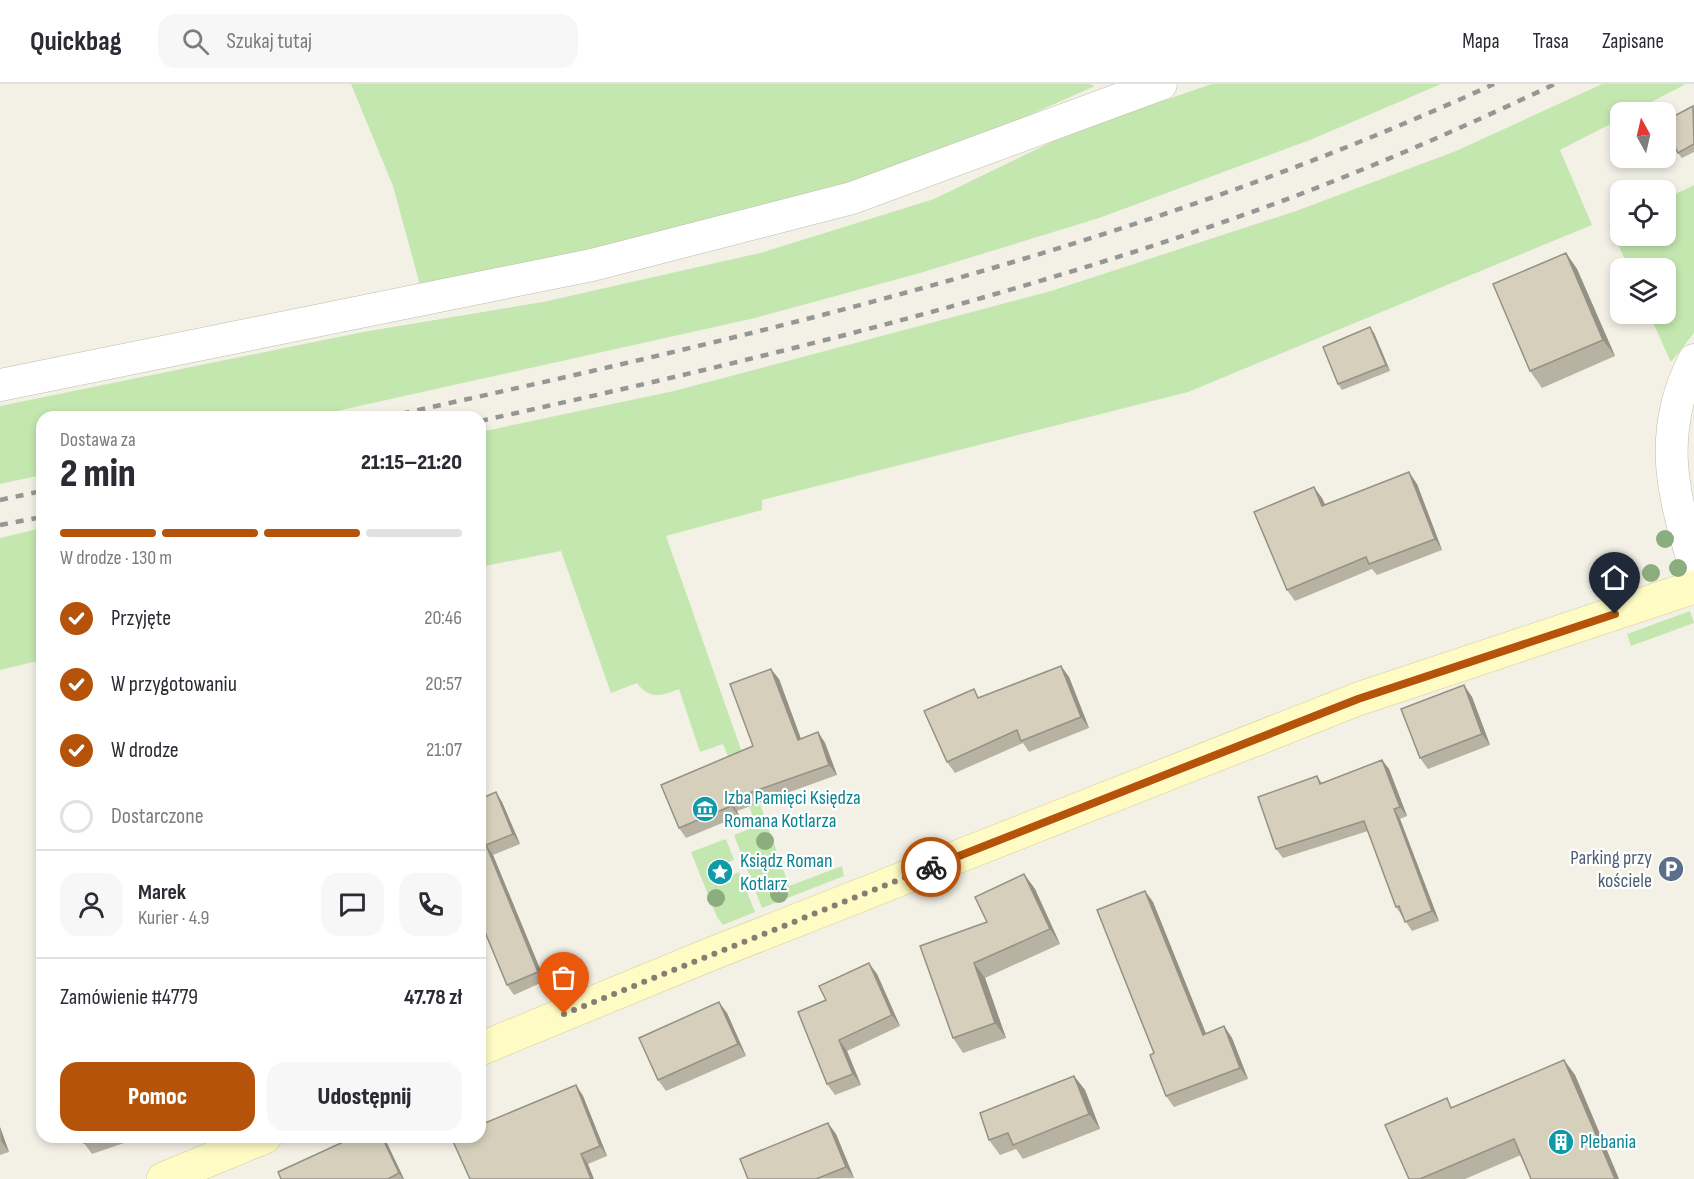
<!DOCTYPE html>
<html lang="pl">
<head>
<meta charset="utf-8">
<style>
  :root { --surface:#fff; --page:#f7f7f7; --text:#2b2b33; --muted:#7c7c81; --line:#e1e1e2; --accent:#b45309 }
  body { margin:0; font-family:"Sofia Sans Condensed",sans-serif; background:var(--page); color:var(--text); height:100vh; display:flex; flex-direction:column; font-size:22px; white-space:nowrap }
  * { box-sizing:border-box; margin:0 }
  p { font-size:20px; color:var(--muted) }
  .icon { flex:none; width:33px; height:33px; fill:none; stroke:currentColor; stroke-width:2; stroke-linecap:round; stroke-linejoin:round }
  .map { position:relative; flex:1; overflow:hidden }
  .panel { position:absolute; left:36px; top:327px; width:450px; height:732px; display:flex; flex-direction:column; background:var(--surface); border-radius:18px; box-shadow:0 3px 9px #0003 }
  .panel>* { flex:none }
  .needle { width:39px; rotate:352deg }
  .controls { position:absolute; left:1610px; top:18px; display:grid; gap:12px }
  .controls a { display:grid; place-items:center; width:66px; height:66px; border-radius:12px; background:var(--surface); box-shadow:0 3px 9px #0003; font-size:30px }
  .pin { position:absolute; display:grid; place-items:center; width:51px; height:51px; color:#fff; margin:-62px -26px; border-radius:50% 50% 50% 0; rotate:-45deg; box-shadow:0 0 6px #0007 }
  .pin .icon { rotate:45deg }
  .courier { position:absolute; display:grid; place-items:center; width:60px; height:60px; margin:-30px; border:4px solid #b45309; border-radius:50%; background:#fff; color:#222; box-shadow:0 2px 8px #0007 }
  .summary em { font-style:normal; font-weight:800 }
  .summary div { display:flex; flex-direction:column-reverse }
  .summary { display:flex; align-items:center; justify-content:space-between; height:102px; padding:0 24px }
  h1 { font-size:39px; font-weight:800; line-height:45px }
  .bar { display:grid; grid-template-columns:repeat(4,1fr); gap:9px 6px; align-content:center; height:72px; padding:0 24px }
  .bar i { height:8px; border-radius:4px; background:var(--line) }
  .bar .current { background:var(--accent) }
  .bar p { grid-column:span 4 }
  .line { display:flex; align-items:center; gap:15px; padding:0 24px; border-top:2px solid var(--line) }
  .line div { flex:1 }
  .round { display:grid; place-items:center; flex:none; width:63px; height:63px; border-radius:18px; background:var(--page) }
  ol { padding:0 24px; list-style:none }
  li { display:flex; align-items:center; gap:18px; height:66px }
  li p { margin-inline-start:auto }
  li .icon { padding:6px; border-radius:50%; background:var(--accent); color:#fff; stroke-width:4 }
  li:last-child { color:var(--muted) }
  li i { width:33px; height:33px; border:3px solid var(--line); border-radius:50% }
  .action { display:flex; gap:12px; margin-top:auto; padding:12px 24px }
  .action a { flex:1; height:69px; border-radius:18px; background:var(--accent); color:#fff; font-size:24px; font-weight:800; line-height:69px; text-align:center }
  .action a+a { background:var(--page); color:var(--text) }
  header { display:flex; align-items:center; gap:36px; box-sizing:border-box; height:84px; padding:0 30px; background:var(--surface); border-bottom:2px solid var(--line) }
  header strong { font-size:28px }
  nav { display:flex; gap:33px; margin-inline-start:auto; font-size:21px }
  .search { width:420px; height:54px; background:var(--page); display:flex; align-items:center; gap:15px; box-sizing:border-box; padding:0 21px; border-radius:18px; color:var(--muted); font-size:22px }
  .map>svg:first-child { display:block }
  .green { fill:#c4e7af }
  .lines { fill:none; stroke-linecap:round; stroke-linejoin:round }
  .street-casing { stroke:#bebba9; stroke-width:33 }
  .secondary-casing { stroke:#d3ce96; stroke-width:34 }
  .street { stroke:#fff; stroke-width:32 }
  .secondary { stroke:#fefbc5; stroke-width:33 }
  .rail { stroke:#969696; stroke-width:4.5; stroke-dasharray:8 8; stroke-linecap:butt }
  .tree { fill:#8cae7e }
  .wall { fill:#b7b2a2 }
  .shaded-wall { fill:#959184 }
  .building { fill:#d5cfbc; stroke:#959184; stroke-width:1.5 }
  .done { stroke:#837f73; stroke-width:6; stroke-dasharray:0 10.8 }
  .route { stroke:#b45309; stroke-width:8 }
  .labels { text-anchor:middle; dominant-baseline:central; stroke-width:4.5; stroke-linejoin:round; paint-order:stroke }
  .culture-label { font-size:20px; fill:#0d838f; stroke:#fff; text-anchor:start }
  .service-label { font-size:20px; fill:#4e5e75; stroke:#fff; text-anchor:end }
</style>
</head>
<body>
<header>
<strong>Quickbag</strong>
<div class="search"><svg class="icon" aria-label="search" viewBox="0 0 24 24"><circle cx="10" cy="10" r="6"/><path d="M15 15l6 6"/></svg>Szukaj tutaj</div>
<nav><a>Mapa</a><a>Trasa</a><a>Zapisane</a></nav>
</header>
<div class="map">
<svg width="1694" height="1095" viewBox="0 0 1694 1095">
  <rect width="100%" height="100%" fill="#f3f1e6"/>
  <g class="green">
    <path d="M351,0H1090L1095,2L982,52L863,98L568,174L420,201L393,102Z"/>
    <path d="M1212,0H1441L1310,56L1099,134L920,189L755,234L310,333H42V391L0,400V322L363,248L543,218L760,169L934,115L1074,47Z"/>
    <path d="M1602,0H1686L1632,28H1620V35L1560,66L1592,141L1188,308L762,416V426L666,452L789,802L842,782L844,792L762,824L734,751L757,742L723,660L700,668L679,605C663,612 649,616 637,599L611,609L561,467L480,483V348L674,307L1051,207L1296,127L1456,67Z"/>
    <path d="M1694,101V249L1671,278L1649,230H1665V184H1629L1609,141L1620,136V152H1665V115Z"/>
    <path d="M42,444V576L0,586V454Z"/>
    <path d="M1690,527L1694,539L1631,562L1627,550Z"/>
    <path d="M726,755L734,776L711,785L718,802L731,798L729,792L739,788L755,828L723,841L717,833L691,768Z"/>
  </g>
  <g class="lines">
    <g class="street-casing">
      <g id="street">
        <path d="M1694,276C1658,346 1671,408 1694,479"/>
        <path d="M0,301L592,181L852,114L1161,0"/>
      </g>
    </g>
    <g class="secondary-casing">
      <g id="secondary">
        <path d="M480,965L711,870L1358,615L1694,503"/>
        <path d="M163,1095L265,1053"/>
      </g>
    </g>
    <use href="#street" class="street"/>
    <use href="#secondary" class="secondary"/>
    <g class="rail">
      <path d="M386,333C766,250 1139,163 1494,0"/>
      <path d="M480,337C744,279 1007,216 1263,124C1362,88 1460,45 1555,0"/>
      <path d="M0,416L42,407"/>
      <path d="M0,441L42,433"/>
    </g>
  </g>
  <g class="tree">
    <circle cx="1665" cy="455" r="9"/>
    <circle cx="1678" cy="484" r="9"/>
    <circle cx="1651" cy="489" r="9"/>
    <circle cx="765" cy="757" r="9"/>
    <circle cx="779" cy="810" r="9"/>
    <circle cx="716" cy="814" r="9"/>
  </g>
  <g class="wall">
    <path d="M1694,23V68L1682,74L1678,69Z"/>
    <path d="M1566,169L1577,185L1615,272L1542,304L1530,287Z"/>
    <path d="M1374,249L1390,287L1342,306L1338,300Z"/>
    <path d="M1417,400L1442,466L1377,491L1372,485L1295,517L1287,506L1322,414L1325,420Z"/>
    <path d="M1061,582L1069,593L1089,644L1029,668L1023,659L955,689L947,678Z"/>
    <path d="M779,595L801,655L818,648L825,659L837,691L737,727L739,732L686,754L679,744L753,662Z"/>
    <path d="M1464,601L1472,613L1490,661L1428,685L1420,674Z"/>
    <path d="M1382,676L1389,685L1407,732L1400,735L1439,837L1412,847L1396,823L1368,747L1283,774L1276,765L1317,692L1322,699Z"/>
    <path d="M480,715L502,718L520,760L493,771L545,897L514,911L507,901L484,845L480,847Z"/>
    <path d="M1024,790L1035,805L1060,860L985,894L1006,954L963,969L953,954L987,838Z"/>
    <path d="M1145,807L1153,818L1206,950L1224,942L1232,954L1248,995L1174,1023L1166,1012L1154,969Z"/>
    <path d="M877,890L900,942L847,967L861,1001L835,1011L827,1000L826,916Z"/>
    <path d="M727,929L746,972L666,1007L658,996Z"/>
    <path d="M1564,976L1575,991L1619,1095H1531L1521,1071L1465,1095H1409L1453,1023Z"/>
    <path d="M1074,992L1085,1006L1100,1045L1023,1075L1016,1065L1000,1071L989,1056Z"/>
    <path d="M576,1001L583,1012L607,1072L588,1080L470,1095Z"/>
    <path d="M0,1043L9,1068L0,1071Z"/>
    <path d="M836,1050L854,1094L748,1095Z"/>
    <path d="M82,1053H121L124,1059L92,1070L84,1059Z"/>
    <path d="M384,1053L404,1095H281Z"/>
  </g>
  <g class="shaded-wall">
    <path d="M1566,169L1577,185L1615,272L1603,256Z"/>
    <path d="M1370,243L1374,249L1390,287L1386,281Z"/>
    <path d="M1409,388L1417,400L1442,466L1435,455Z"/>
    <path d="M1314,403L1322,414L1330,433L1322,422Z"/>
    <path d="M1061,582L1069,593L1089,644L1081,633Z"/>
    <path d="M771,585L779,595L805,666L798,656Z"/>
    <path d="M1464,601L1472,613L1490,661L1482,650Z"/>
    <path d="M818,648L825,659L837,691L829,681Z"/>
    <path d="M1382,676L1389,685L1407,732L1400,723Z"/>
    <path d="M496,708L502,718L520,760L513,750Z"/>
    <path d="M729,716L737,727L739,732L731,722Z"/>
    <path d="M1394,725L1400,735L1439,837L1432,827Z"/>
    <path d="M486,761L493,771L545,897L538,888Z"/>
    <path d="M1024,790L1035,805L1060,860L1050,845Z"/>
    <path d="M1145,807L1153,818L1211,962L1203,951Z"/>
    <path d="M869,879L877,890L900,942L892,931Z"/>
    <path d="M974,879L985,894L1006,954L995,939Z"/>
    <path d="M719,918L727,929L746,972L738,960Z"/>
    <path d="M1224,942L1232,954L1248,995L1240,984Z"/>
    <path d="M839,956L847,967L861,1001L853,990Z"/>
    <path d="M1564,976L1575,991L1619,1095H1615Z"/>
    <path d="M1074,992L1085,1006L1100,1045L1089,1030Z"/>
    <path d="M576,1001L583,1012L607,1072L600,1062Z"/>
    <path d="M828,1039L836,1050L854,1094L846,1083Z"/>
    <path d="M0,1043L9,1068L1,1057Z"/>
    <path d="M382,1053H384L404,1095H403L399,1089Z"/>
    <path d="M581,1070L588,1080L594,1095H591Z"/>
  </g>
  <g class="building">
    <path d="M1693,22L1694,60L1678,69L1665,43V37Z"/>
    <path d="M1566,169L1603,256L1530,287L1493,200Z"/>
    <path d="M1370,243L1386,281L1338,300L1323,263Z"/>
    <path d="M1409,388L1435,455L1369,480L1366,473L1287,506L1254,428L1314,403L1322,422Z"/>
    <path d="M1061,582L1081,633L1021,657L1017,646L947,678L924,627L974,605L978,614Z"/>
    <path d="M771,585L798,656L818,648L829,681L729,716L731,722L679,744L661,701L753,662L730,600Z"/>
    <path d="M1464,601L1482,650L1420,674L1401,625Z"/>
    <path d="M1382,676L1400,723L1394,725L1432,827L1405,838L1399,822L1396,823L1364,737L1276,765L1258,713L1317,692L1320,700Z"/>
    <path d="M496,708L513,750L486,761L538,888L507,901L480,836V715Z"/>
    <path d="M1024,790L1050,845L974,879L995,939L953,954L920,862L987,838L975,813Z"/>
    <path d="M1145,807L1203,951L1224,942L1240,984L1166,1012L1150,971L1154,969L1097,826Z"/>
    <path d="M869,879L892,931L839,956L853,990L827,1000L798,928L826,916L819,902Z"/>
    <path d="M719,918L738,960L658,996L639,954Z"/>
    <path d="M1564,976L1615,1095H1531L1514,1055L1420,1095H1409L1385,1041L1447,1014L1451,1024Z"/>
    <path d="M1074,992L1089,1030L1013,1061L1008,1049L989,1056L980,1029Z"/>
    <path d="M576,1001L600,1062L581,1070L591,1095H470L451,1053H480V1041Z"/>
    <path d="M828,1039L846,1083L816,1095H748L740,1075Z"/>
    <path d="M82,1053H101L84,1059Z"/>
    <path d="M354,1053H382L399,1089L388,1095H281L278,1088Z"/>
  </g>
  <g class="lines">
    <path class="done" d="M564,930L931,783"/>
    <path class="route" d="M931,783L1358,615L1615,530"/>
  </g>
  <defs>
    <g id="museum-disc" transform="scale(1.35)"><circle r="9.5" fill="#0f9aa8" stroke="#fff"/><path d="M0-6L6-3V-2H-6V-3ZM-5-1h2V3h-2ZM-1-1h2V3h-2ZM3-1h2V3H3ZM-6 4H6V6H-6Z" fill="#fff"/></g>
    <g id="parking-disc" transform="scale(1.35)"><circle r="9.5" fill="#5c6f8a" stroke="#fff"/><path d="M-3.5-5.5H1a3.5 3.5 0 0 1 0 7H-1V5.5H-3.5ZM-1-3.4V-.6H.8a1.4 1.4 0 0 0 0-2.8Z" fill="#fff"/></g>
    <g id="sight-disc" transform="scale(1.35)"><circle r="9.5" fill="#0f9aa8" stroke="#fff"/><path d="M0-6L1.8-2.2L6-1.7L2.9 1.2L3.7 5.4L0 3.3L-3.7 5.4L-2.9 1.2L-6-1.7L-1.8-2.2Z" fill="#fff"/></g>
    <g id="building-disc" transform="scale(1.35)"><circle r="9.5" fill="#0f9aa8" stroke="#fff"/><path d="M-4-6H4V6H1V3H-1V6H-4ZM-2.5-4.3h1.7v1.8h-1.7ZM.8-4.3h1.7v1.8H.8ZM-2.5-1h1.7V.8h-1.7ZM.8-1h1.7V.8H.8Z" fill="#fff"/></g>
  </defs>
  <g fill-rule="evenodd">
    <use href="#museum-disc" x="705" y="725"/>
    <use href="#parking-disc" x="1671" y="785"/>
    <use href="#sight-disc" x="720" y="788"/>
    <use href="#building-disc" x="1561" y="1058"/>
  </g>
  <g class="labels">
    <g class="culture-label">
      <text x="724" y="714">Izba Pamięci Księdza<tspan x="724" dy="23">Romana Kotlarza</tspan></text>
      <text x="740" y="777">Ksiądz Roman<tspan x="740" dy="23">Kotlarz</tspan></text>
      <text x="1580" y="1058">Plebania</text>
    </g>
    <g class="service-label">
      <text x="1652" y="774">Parking przy<tspan x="1652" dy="23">kościele</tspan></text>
    </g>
  </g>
</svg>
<div class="controls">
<a><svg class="needle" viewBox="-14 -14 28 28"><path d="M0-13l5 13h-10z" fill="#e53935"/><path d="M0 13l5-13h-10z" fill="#7c7c81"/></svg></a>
<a><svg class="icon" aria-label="locate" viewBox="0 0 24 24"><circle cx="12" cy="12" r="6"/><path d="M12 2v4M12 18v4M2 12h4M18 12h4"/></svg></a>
<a><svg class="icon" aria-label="layers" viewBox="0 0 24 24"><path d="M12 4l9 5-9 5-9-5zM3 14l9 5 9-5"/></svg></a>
</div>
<div class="pin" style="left:564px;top:930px;background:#ea580c"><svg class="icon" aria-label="bag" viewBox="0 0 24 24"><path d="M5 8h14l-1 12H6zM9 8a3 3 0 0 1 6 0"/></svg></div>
<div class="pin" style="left:1615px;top:530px;background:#1f2937"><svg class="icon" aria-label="home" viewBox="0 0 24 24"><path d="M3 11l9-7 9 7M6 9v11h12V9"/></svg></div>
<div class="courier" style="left:931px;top:783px"><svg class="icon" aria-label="bike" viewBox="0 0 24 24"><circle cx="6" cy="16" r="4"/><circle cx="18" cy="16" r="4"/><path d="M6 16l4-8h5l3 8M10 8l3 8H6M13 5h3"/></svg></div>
<section class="panel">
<div class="summary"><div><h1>2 min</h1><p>Dostawa za</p></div><em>21:15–21:20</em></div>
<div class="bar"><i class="current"></i><i class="current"></i><i class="current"></i><i></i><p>W drodze · 130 m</p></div>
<ol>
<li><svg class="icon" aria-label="check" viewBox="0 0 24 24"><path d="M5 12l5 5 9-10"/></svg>Przyjęte<p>20:46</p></li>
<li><svg class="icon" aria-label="check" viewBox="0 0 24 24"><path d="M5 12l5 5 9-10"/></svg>W przygotowaniu<p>20:57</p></li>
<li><svg class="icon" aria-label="check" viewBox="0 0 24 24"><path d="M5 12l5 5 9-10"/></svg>W drodze<p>21:07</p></li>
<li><i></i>Dostarczone</li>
</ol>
<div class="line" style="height:108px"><a class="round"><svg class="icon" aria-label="person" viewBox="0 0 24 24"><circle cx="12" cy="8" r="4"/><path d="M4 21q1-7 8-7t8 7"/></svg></a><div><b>Marek</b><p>Kurier · 4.9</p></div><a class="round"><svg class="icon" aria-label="chat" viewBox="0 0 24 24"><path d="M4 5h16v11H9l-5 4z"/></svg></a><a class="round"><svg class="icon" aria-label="phone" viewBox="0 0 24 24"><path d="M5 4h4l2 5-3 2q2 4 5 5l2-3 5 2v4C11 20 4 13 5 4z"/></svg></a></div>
<div class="line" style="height:78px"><div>Zamówienie #4779</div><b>47.78 zł</b></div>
<div class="action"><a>Pomoc</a><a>Udostępnij</a></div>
</section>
</div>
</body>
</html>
